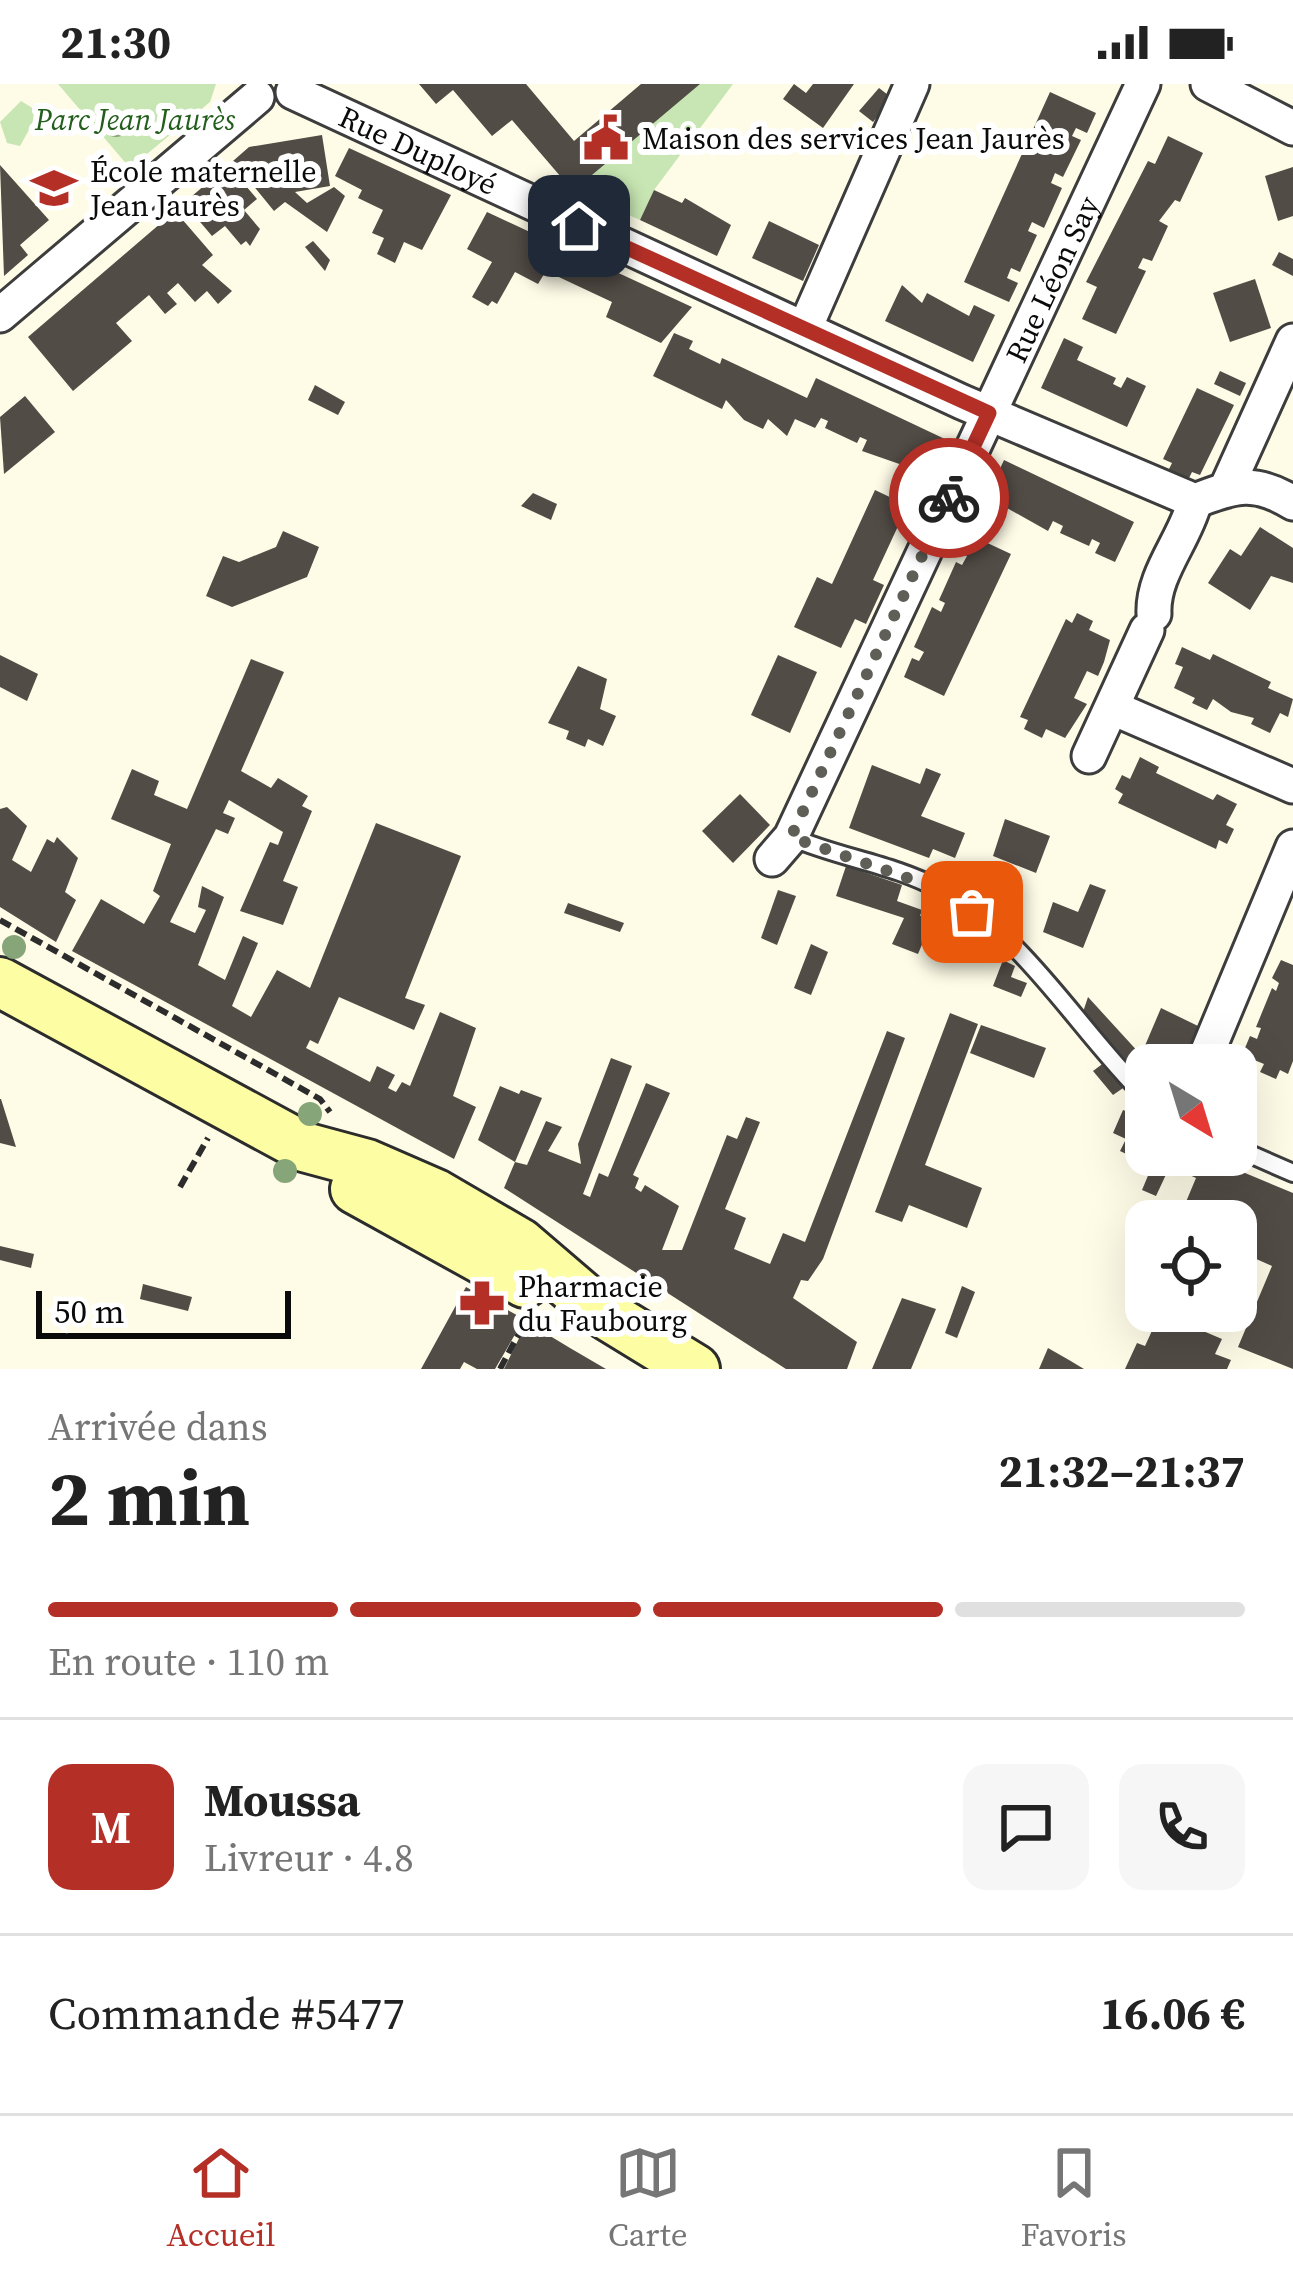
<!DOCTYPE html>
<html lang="fr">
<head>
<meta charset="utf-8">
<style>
  :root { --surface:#fff; --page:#f6f6f6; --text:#222; --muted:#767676; --line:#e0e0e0; --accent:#b43027 }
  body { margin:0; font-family:"Source Serif 4",serif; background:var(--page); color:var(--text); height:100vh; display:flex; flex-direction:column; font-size:45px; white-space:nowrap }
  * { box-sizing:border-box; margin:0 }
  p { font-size:39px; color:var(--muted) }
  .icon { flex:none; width:66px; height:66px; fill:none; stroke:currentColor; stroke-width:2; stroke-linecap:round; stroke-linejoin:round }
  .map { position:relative; height:1285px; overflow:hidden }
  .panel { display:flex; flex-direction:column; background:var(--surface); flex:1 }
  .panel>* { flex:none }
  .needle { width:78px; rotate:142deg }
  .fabs { position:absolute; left:1125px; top:960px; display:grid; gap:24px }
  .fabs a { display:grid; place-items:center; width:132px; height:132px; border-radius:24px; background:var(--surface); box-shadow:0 12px 48px #0002; font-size:60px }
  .scale { position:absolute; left:36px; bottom:30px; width:255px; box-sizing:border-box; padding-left:12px; border:6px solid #0a0a0a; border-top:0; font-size:33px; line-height:42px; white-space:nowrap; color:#0a0a0a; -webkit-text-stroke:9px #fff; paint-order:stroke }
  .pin { position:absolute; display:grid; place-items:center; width:102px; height:102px; color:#fff; margin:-51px; border-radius:24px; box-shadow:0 6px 18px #0006 }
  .courier { position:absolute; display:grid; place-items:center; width:120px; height:120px; margin:-60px; border:9px solid #b43027; border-radius:50%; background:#fff; color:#222; box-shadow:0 3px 15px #0007 }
  .summary em { font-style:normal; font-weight:700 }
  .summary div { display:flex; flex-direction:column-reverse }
  .summary { display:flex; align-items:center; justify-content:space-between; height:204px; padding:0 48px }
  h1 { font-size:78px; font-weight:700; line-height:90px }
  .bar { display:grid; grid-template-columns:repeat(4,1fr); gap:18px 12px; align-content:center; height:144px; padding:0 48px }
  .bar i { height:15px; border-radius:9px; background:var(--line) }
  .bar .active { background:var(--accent) }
  .bar p { grid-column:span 4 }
  .line { display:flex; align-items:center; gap:30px; padding:0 48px; border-top:3px solid var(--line) }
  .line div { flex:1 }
  .round { display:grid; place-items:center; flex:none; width:126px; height:126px; border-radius:24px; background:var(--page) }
  .status { display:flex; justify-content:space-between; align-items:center; height:84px; padding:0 60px; background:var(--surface); direction:ltr }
  .status svg { height:33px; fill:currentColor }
  .dock { display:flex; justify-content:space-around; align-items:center; height:168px; border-top:3px solid var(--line); background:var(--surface); font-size:33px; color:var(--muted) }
  .dock a { display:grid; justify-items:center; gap:6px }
  .dock .active { color:var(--accent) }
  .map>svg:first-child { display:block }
  .green { fill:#c8e6b3 }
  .building { fill:#524c46 }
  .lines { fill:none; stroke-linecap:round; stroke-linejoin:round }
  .service-casing { stroke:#3d3d3d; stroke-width:22 }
  .minor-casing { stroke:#3d3d3d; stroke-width:39 }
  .secondary-casing { stroke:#2c2c2c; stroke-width:54 }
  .path { stroke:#2c2c2c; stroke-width:6; stroke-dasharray:12 6; stroke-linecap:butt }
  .service { stroke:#fff; stroke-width:16 }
  .minor { stroke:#fff; stroke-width:33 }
  .secondary { stroke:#fdfda3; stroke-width:48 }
  .tree { fill:#86a578 }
  .done { stroke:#5f5f57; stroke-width:12; stroke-dasharray:0 21.6 }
  .route { stroke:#b43027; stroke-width:15 }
  .labels { text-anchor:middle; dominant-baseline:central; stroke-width:12; stroke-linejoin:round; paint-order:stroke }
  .park-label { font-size:30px; font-style:italic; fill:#235e1d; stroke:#fff }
  .poi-label { font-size:30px; fill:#0a0a0a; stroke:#fff; text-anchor:start }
  .street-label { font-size:30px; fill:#0a0a0a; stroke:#fff }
</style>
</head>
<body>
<div class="status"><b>21:30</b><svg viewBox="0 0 49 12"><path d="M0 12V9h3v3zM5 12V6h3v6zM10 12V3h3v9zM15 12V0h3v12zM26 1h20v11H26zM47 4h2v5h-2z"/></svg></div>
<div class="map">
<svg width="1293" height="1285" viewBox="0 0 1293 1285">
  <rect width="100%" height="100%" fill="#fefce7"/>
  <g class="green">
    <path d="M58,0H216L210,18L130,84Z"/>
    <path d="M699,0H733L654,106L640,136L573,107Z"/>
    <path d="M21,17L39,28L20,62L7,59L0,38Z"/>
  </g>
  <g class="building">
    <path d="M419,0H526L574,57L641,0H700L573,107L512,36L492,52L453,6L436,20Z"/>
    <path d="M794,0L806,9L813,0H854L823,44L783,15Z"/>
    <path d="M879,4L892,14L873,38L859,27Z"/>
    <path d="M1050,8L1096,29L1087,49L1076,44L1072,52L1081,56L1063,93L1055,89L1051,99L1062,104L1044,144L1032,138L1028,147L1037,151L1020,188L1011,184L1007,194L1018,199L1009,218L964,198Z"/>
    <path d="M322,51L330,102L295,108L307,119L334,103L345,112L327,148L285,118L274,127L233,77L249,63Z"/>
    <path d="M1168,52L1203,69L1180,118L1175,116L1159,137L1168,142L1152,177L1143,174L1138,184L1146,187L1116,250L1082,235L1097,203L1086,198L1148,77L1155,80Z"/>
    <path d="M349,64L451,111L422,166L404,158L395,179L377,170L384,154L372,149L383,126L358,114L362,106L335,92Z"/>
    <path d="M0,81L49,136L20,161L28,171L4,192Z"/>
    <path d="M228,81L257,115L244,126L260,145L250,162L246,157L241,161L225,142L212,152L184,119Z"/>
    <path d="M1293,83V132L1278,137L1265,92Z"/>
    <path d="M654,106L682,119L685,114L731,141L717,172L640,136Z"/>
    <path d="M175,127L213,171L202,181L232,207L218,220L207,207L195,218L178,199L167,209L177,220L165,230L149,211L116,239L132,257L73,307L28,253Z"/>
    <path d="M487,128L560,162L692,223L661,259L606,233L612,218L546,187L538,200L515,188L497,220L492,217L488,222L472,213L492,178L467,165Z"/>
    <path d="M769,137L819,161L803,197L752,174Z"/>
    <path d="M313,157L330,176L325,187L305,163Z"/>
    <path d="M1279,168L1293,175V192L1272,181Z"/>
    <path d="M1255,195L1271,244L1230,258L1213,209Z"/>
    <path d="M902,201L922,219L927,209L969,232L974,221L995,231L973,278L885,237Z"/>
    <path d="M674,249L693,257L689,265L720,280L722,274L807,314L816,294L947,356L923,407L902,397L908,383L862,367L867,356L860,353L857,359L825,344L828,337L821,334L815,344L795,335L787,352L768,335L763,345L744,336L726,316L722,325L653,292Z"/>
    <path d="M1064,254L1083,263L1077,276L1116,294L1113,300L1121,304L1127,293L1146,302L1127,343L1041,304Z"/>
    <path d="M1220,287L1246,299L1240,312L1214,300Z"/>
    <path d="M315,301L345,318L338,331L308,316Z"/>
    <path d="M1197,304L1234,321L1200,391L1192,388L1187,398L1167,389L1172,379L1163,375Z"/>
    <path d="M25,312L55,348L4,390L0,333Z"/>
    <path d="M1004,376L1134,438L1115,478L1095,469L1100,459L1092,455L1089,462L1060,449L1063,442L1053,437L1048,447L1007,424L1001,438L980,428Z"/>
    <path d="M875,406L919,427L910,445L899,440L873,496L884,501L866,540L855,535L841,564L794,543L817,493L832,500Z"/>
    <path d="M533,409L557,420L551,436L521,422Z"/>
    <path d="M1260,443L1293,464V499L1271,492L1250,526L1208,499L1230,465L1241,472Z"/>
    <path d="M283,447L319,463L307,493L232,523L206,512L223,472L239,478L276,463Z"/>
    <path d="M966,449L1011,470L944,612L904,593L912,574L919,577L924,568L914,563L932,523L941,528L945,519L939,516L956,478L962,481L967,472L957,468Z"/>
    <path d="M1077,529L1093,537L1089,546L1110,556L1104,578L1098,592L1087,587L1074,614L1087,620L1065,654L1046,645L1042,654L1024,645L1028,636L1020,633L1066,535L1072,539Z"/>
    <path d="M1182,563L1210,576L1213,570L1271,598L1268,604L1293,615L1288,633L1280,629L1270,649L1251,640L1254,634L1231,628L1213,615L1207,626L1192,619L1195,614L1174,604L1183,583L1175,580Z"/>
    <path d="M0,571L38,590L27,617L0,603Z"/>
    <path d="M778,571L817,588L790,649L751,631Z"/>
    <path d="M251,575L284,588L241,687L271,704L278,694L308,712L302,722L312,727L283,797L298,803L283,841L240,827L270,758L278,761L283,748L229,716L223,729L235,734L228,750L216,745L170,838L195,849L206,826L198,823L202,802L224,813L198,881L225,896L243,852L258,859L232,922L251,933L277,886L310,904L376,739L461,772L405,914L425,921L414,946L339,913L318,960L310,956L306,964L370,998L377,982L395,991L388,1004L396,1008L402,998L410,1002L440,928L476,944L453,1012L476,1023L454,1075L72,867L101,815L144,840L160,812L153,807L171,760L111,735L132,685L159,697L154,711L187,725Z"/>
    <path d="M578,582L607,595L600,625L616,632L603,662L588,655L585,663L566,655L569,647L548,639Z"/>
    <path d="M1140,673L1159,683L1156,689L1213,716L1217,710L1237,720L1226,741L1234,745L1227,760L1219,756L1216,765L1118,719L1123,710L1115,705L1122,691L1130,695Z"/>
    <path d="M872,681L920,700L926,684L941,690L921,732L965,749L955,774L933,765L929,774L849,744Z"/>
    <path d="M740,710L770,741L733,779L702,747Z"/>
    <path d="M7,723L27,742L12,776L31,788L47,755L54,759L57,753L78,774L65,808L76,816L56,858L0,823V725Z"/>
    <path d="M1005,735L1050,752L1036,789L993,772Z"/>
    <path d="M846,782L902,801L897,817L922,826L920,832L936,827L918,870L892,860L904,834L836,812Z"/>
    <path d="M1090,800L1106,806L1083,864L1043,848L1053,818L1078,828Z"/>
    <path d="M778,806L796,812L777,861L761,854Z"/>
    <path d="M568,819L624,839L620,848L564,829Z"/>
    <path d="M811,860L828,868L811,911L794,904Z"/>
    <path d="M1003,876L1015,882L1011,893L1027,899L1021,913L993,902Z"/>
    <path d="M1281,876L1293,881V977L1288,990L1280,986L1276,995L1260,988L1264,980L1242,971L1250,952L1257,955L1261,944L1256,943L1272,904L1276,907L1279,899L1272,894Z"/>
    <path d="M1088,913L1141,971L1161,924L1198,942L1181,981H1146V998L1083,928Z"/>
    <path d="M950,929L978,940L925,1081L982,1104L967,1144L909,1121L902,1138L875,1128Z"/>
    <path d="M981,941L1046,964L1034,994L970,969Z"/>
    <path d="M887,947L905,954L823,1175L808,1197L801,1196L793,1214L857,1258L847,1285H786L504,1104L515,1078L478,1056L500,1002L519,1010L521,1006L542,1014L515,1078L527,1081L546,1037L562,1043L548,1067L581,1080L578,1060L611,974L632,982L583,1110L590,1113L599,1089L608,1093L646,999L670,1009L633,1091L639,1094L635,1104L641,1108L645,1101L679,1122L662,1166H682L727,1051L737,1055L746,1033L760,1038L725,1125L746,1134L734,1165L770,1180L783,1149L805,1158Z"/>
    <path d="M1105,978L1126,1002L1113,1011L1093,987Z"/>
    <path d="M0,1015H1L16,1063L0,1059Z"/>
    <path d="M1123,1026L1146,1035V1071H1202L1293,1109V1285L1238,1263L1272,1182L1236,1166V1137H1178L1196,1094L1170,1082L1156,1112L1142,1106L1152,1082L1120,1067L1126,1055L1113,1049Z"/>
    <path d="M0,1162L34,1170L31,1184L0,1176Z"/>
    <path d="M143,1200L192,1213L188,1227L140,1215Z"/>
    <path d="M962,1202L975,1208L957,1254L945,1249Z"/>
    <path d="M466,1203L524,1235L495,1285H477L464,1278L460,1285H421Z"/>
    <path d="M902,1214L936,1225L911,1285H872Z"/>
    <path d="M1161,1227H1196L1189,1241L1222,1255L1215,1270L1231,1276L1227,1285H1125L1137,1259L1145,1262Z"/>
    <path d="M527,1238L570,1264L606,1285H504Z"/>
    <path d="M1048,1264L1069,1276L1084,1285H1039Z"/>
  </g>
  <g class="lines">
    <g class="service-casing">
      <g id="service">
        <path d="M791,753C839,774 893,780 939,805C1025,851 1078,946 1146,1013"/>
        <path d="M1236,1064L1293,1089"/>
      </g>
    </g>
    <g class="minor-casing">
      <g id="minor">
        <path d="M1208,0L1293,44"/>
        <path id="s1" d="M293,8L962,318L1195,417C1235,401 1256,396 1293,419"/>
        <path d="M0,231L257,13"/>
        <path d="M805,244L912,0"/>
        <path d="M1226,405L1293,257"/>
        <path d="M1154,530C1152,490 1185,456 1195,417"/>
        <path d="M1113,624L1293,702"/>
        <path d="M1089,672L1147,546"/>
        <path id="s2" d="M772,775L791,753L1143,0"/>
        <path d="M1202,981L1293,763"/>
      </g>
    </g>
    <g class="secondary-casing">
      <g id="secondary">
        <path d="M0,898L304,1063L367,1080L436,1110L520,1159L597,1225L695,1285"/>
        <path d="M355,1105L525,1199"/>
      </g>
    </g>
    <g class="path">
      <path d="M0,836L320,1015L330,1028"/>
      <path d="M180,1103L208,1054"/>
      <path d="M500,1285L525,1238"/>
    </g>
    <use href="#service" class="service"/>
    <use href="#minor" class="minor"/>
    <use href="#secondary" class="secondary"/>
  </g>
  <g class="tree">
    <circle cx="116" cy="41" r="12"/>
    <circle cx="14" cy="863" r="12"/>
    <circle cx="310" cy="1030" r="12"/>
    <circle cx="285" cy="1087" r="12"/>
  </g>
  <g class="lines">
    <path class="done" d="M949,414L791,753L939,805L972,828"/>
    <path class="route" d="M579,142L989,329L949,414"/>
  </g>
  <defs>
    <g id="civic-bare" transform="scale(3.6)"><path d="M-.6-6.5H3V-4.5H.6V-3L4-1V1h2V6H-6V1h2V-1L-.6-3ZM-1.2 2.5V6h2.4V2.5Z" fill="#b43027" stroke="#fff" stroke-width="2.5" paint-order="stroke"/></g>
    <g id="school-bare" transform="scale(3.6)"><path d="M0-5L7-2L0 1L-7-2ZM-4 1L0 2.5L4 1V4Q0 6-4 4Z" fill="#b43027" stroke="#fff" stroke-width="2.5" paint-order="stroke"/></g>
    <g id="pharmacy-bare" transform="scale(3.6)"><path d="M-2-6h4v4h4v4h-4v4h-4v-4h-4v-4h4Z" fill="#b43027" stroke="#fff" stroke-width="2.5" paint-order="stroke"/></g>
  </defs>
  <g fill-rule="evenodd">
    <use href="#civic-bare" x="606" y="54"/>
    <use href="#school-bare" x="54" y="104"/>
    <use href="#pharmacy-bare" x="482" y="1219"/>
  </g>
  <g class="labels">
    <g class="park-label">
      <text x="135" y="35">Parc Jean Jaurès</text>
    </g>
    <g class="poi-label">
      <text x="642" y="54">Maison des services Jean Jaurès</text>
      <text x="90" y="87">École maternelle<tspan x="90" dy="34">Jean Jaurès</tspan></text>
      <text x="518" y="1202">Pharmacie<tspan x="518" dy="34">du Faubourg</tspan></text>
    </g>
    <g class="street-label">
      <text stroke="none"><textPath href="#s1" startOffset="138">Rue Duployé</textPath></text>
      <text stroke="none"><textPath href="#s2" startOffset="645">Rue Léon Say</textPath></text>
    </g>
  </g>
</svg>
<div class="fabs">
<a><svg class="needle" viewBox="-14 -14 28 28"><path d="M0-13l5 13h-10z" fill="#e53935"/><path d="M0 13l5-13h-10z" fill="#767676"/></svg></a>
<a><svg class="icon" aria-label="locate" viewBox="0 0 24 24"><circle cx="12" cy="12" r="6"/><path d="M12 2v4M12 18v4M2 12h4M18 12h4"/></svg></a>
</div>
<div class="scale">50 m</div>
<div class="pin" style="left:972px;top:828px;background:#ea580c"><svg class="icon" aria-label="bag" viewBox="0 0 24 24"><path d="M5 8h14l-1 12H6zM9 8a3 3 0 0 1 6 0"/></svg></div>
<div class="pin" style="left:579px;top:142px;background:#1f2937"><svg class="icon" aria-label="home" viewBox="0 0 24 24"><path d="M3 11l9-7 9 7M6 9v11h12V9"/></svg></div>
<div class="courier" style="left:949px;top:414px"><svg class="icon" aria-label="bike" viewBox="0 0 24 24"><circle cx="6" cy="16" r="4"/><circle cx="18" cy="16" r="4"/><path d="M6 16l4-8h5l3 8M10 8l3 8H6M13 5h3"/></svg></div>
</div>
<section class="panel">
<div class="summary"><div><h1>2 min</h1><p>Arrivée dans</p></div><em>21:32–21:37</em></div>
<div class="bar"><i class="active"></i><i class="active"></i><i class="active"></i><i></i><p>En route · 110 m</p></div>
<div class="line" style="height:216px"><b class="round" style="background:var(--accent);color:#fff">M</b><div><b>Moussa</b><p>Livreur · 4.8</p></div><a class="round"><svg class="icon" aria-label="chat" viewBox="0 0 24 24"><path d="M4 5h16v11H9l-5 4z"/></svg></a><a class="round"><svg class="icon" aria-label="phone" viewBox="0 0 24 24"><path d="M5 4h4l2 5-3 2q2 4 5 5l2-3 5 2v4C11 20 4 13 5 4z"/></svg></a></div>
<div class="line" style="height:156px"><div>Commande #5477</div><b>16.06 €</b></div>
</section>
<nav class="dock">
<a class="active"><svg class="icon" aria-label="home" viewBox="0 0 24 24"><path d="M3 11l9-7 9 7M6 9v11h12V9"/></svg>Accueil</a>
<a><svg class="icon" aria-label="map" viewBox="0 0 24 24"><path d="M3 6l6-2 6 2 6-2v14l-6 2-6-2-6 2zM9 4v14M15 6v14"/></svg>Carte</a>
<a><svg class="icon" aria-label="saved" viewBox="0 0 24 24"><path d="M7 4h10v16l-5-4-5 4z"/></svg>Favoris</a>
</nav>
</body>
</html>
